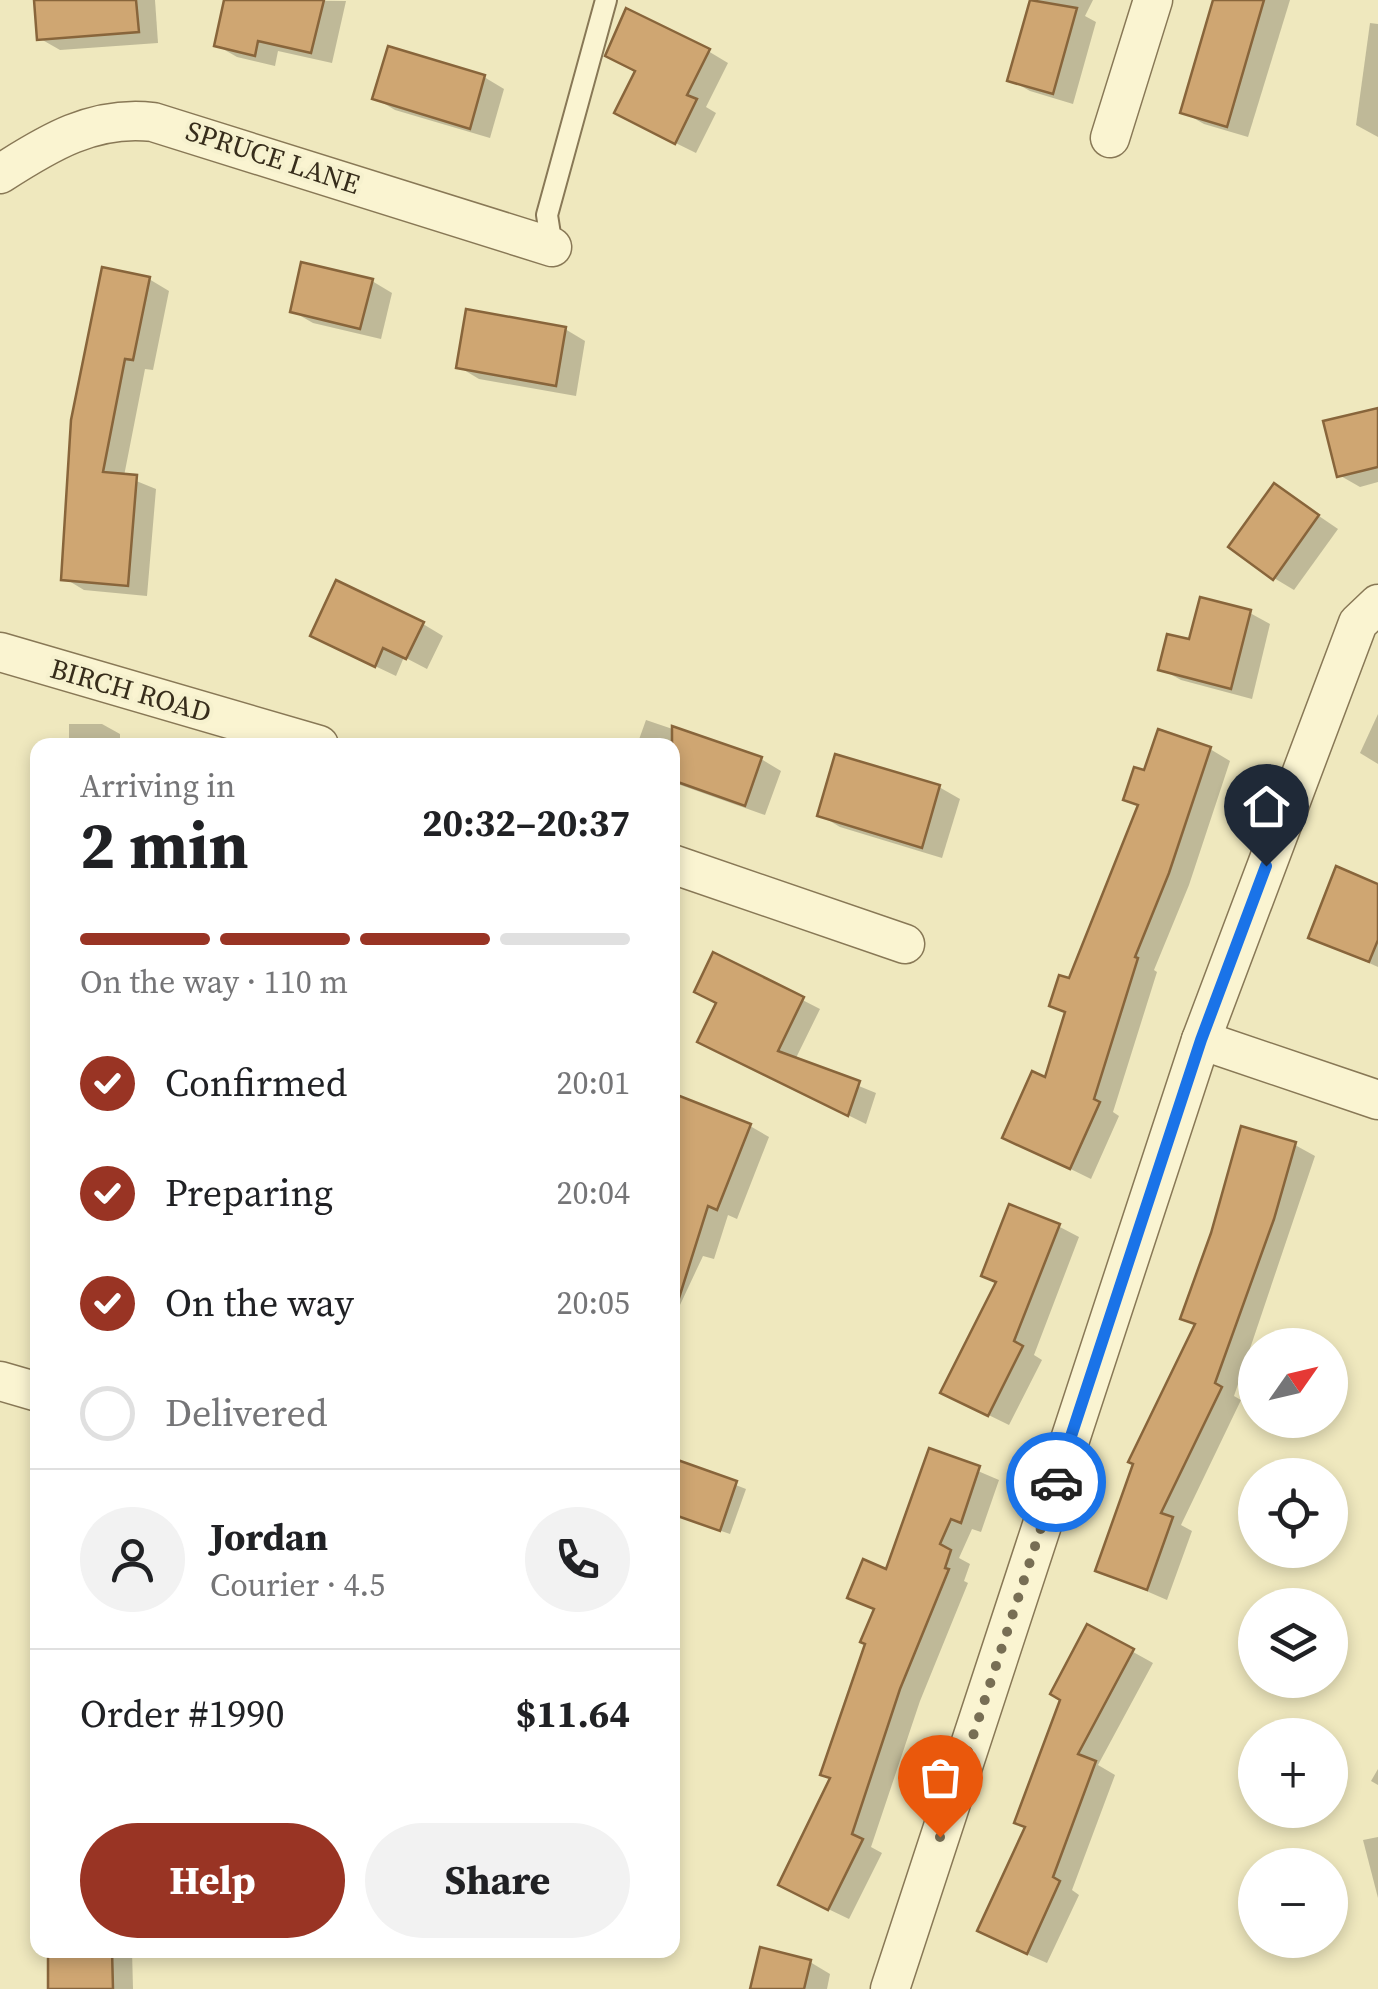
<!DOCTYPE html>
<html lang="en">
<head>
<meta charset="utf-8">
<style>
  :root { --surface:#fff; --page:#f2f2f2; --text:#202124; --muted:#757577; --line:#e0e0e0; --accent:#993424 }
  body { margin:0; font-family:"Source Serif 4",serif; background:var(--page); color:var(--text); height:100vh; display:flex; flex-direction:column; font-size:38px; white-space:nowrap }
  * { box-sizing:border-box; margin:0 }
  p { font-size:32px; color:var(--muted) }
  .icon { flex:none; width:55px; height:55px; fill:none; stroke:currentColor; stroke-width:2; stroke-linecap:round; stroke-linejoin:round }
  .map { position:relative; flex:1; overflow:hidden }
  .side { position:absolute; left:30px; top:738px; width:650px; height:1220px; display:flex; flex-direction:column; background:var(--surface); border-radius:20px; box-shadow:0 5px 15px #0003 }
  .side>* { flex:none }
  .needle { width:65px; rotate:56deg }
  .fabs { position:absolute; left:1238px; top:1328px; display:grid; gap:20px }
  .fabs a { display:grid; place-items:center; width:110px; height:110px; border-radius:50%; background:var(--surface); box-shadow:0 5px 15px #0003; font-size:50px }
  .pin { position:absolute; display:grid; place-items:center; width:85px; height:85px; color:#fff; margin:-102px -42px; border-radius:50% 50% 50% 0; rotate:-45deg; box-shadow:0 0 10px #0007 }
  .pin .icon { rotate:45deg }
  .courier { position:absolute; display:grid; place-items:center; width:100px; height:100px; margin:-50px; border:8px solid #1a73e8; border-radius:50%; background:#fff; color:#222; box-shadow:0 2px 12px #0007 }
  .summary em { font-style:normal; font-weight:700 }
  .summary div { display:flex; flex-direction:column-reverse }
  .summary { display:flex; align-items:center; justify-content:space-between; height:170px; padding:0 50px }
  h1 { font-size:65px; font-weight:700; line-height:75px }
  .bar { display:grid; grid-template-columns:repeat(4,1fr); gap:15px 10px; align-content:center; height:120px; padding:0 50px }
  .bar i { height:12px; border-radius:8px; background:var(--line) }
  .bar .on { background:var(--accent) }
  .bar p { grid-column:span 4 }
  .line { display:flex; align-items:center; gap:25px; padding:0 50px; border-top:2px solid var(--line) }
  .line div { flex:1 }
  .round { display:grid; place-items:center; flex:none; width:105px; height:105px; border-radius:52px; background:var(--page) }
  ol { padding:0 50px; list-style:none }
  li { display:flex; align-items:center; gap:30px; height:110px }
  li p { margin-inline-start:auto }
  li .icon { padding:10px; border-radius:50%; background:var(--accent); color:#fff; stroke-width:4 }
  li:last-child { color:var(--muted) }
  li i { width:55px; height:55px; border:5px solid var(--line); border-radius:50% }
  .button { display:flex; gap:20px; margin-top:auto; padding:20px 50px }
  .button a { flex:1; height:115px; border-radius:60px; background:var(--accent); color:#fff; font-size:40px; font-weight:700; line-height:115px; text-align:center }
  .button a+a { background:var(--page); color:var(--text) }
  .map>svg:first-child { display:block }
  .shadow { fill:#0003 }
  .building { fill:#cfa672; stroke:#88653b; stroke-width:2.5 }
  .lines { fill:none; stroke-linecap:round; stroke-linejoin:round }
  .lane-casing { stroke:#887856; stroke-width:24 }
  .street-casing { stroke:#887856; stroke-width:41 }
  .lane { stroke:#faf4d1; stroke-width:20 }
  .street { stroke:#faf4d1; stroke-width:38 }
  .done { stroke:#776e54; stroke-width:10; stroke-dasharray:0 18 }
  .route { stroke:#1a73e8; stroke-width:12 }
  .labels { text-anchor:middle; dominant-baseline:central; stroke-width:8; stroke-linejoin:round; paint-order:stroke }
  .street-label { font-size:28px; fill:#372d1b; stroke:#f6f1ce }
</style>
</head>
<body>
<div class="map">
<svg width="1378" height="1989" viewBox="0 0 1378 1989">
  <rect width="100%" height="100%" fill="#efe8be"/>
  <g class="shadow">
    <path d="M37,0H155L158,43L60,50L39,38Z"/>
    <path d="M227,0L346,1L332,63L278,51L275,66L237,57L216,45Z"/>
    <path d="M1032,0H1093L1085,16L1096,22L1073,104L1030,91L1010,80Z"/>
    <path d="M1218,0H1290L1248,137L1204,124L1183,112Z"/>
    <path d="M1370,23L1378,24V137L1356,125Z"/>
    <path d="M708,51L728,63L706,107L716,113L696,153L637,124Z"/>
    <path d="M484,77L504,89L490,138L395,110L375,98Z"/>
    <path d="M149,279L169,291L153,370L145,369L124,476L156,489L147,596L84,590L64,578L74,420Z"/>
    <path d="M372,281L392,293L381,339L313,323L292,311Z"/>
    <path d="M565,329L585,341L576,396L479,379L459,367Z"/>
    <path d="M1378,411V482L1360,487L1339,475Z"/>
    <path d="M1275,486L1338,529L1294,590L1274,578Z"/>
    <path d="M1250,613L1270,624L1252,699L1181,680L1161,669L1191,642Z"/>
    <path d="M423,624L443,636L427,669L404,657L396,676L333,646Z"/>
    <path d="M1378,714V764L1360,753Z"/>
    <path d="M646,720L761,759L781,771L765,815L672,782V745H637Z"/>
    <path d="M69,724H102L120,734V745H69Z"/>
    <path d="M1210,749L1230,761L1189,885L1154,970L1157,972L1113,1112L1119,1116L1091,1179L1005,1137L1047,1081L1067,1014L1052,1005L1071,982L1140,807L1126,799L1145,773Z"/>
    <path d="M837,757L939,787L960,799L942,858L840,827L820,815Z"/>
    <path d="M1378,886V967L1311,937Z"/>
    <path d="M715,955L820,1009L795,1060L876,1093L866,1124L718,1051Z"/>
    <path d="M750,1126L769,1137L737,1219L728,1215L714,1259L703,1256L672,1322V1171Z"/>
    <path d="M1295,1145L1315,1156L1234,1396L1241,1400L1181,1525L1192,1531L1167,1600L1098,1570L1136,1464L1197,1326L1183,1318Z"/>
    <path d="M1058,1226L1079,1237L1034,1355L1042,1360L1009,1425L964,1403L998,1283L984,1275Z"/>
    <path d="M931,1451L999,1480L981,1532L972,1529L959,1558L970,1564L964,1581L968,1583L920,1701L871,1847L882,1853L849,1919L801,1896L876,1611L851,1597L888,1572Z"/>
    <path d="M677,1462L746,1489L730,1534L672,1514Z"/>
    <path d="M1088,1627L1153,1663L1098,1765L1115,1775L1072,1890L1079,1895L1047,1963L1000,1942L1027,1828Z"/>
    <path d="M1378,1769V1785L1371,1781Z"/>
    <path d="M1378,1837V1898L1363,1840Z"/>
    <path d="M50,1950H132L133,1989H51Z"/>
    <path d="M810,1962L830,1974L827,1989H753Z"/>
  </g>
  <g class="building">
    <path d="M34,0H136L139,32L37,40Z"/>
    <path d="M224,0H324L311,53L258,41L255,56L214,46Z"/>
    <path d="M1030,0L1077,8L1053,94L1007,81Z"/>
    <path d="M1213,0H1264L1227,127L1180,113Z"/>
    <path d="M626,8L710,49L687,95L697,99L675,144L614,113L635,71L605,56Z"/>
    <path d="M388,46L485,75L470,129L372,99Z"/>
    <path d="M301,262L373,279L360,329L290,312Z"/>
    <path d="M102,267L150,277L133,360L125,359L103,472L137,475L128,586L61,580L71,420Z"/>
    <path d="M466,309L566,327L556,386L456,368Z"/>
    <path d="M1378,408V467L1337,477L1323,421Z"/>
    <path d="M1274,483L1319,515L1273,580L1228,547Z"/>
    <path d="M336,580L424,622L406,659L383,648L375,667L310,636Z"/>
    <path d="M1200,597L1251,610L1231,689L1158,670L1167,634L1189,639Z"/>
    <path d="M672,726L762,757L745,806L672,780Z"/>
    <path d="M1158,729L1211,747L1169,873L1135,957L1138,958L1094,1099L1100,1102L1070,1169L1002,1138L1032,1071L1045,1077L1065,1012L1049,1006L1059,975L1069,978L1138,805L1123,800L1134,767L1144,770Z"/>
    <path d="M835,754L940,785L922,848L817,816Z"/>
    <path d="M1336,866L1378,884V940L1369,962L1308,938Z"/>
    <path d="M713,952L804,997L778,1051L860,1081L848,1116L697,1042L716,1003L694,992Z"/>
    <path d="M672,1093L751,1124L717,1210L708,1206L679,1298L672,1297Z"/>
    <path d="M1241,1126L1296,1142L1274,1219L1215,1383L1222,1387L1161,1513L1173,1517L1147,1590L1095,1571L1133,1464L1128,1462L1195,1324L1180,1319L1211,1233Z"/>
    <path d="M1009,1204L1060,1224L1014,1341L1023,1346L988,1416L940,1393L996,1282L981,1276Z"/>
    <path d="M929,1448L980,1466L961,1523L951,1519L940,1544L951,1550L945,1568L949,1569L900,1689L852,1834L863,1839L828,1910L778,1885L830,1778L820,1775L865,1644L860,1642L874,1609L847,1598L863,1559L886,1569Z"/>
    <path d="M672,1458L737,1481L720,1531L672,1514Z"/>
    <path d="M1087,1624L1134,1649L1078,1754L1096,1761L1053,1877L1060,1881L1027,1954L977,1931L1025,1827L1014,1823L1060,1700L1050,1694Z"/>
    <path d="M760,1947L811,1960L804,1989H750Z"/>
    <path d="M48,1950H112L113,1989H48Z"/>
  </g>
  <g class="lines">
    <g class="lane-casing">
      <path id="lane" d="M552,247L547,215L606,0"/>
    </g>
    <g class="street-casing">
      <g id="street">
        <path d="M1110,138L1153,0"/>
        <path d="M0,174C48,143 94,115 153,122L552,247"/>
        <path d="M0,652L319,745"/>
        <path d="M672,864L905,944"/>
        <path d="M1201,1040L1378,1100"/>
        <path d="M0,1381L38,1392"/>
        <path d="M890,1989L1201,1040L1358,623L1378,604"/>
      </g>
    </g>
    <use href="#lane" class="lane"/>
    <use href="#street" class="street"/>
  </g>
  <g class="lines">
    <path class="done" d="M940,1837L1056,1482"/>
    <path class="route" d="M1056,1482L1201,1040L1266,866"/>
  </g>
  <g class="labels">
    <g class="street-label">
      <text transform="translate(273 157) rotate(18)">SPRUCE LANE</text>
      <text transform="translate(131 690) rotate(16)">BIRCH ROAD</text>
    </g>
  </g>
</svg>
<div class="fabs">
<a><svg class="needle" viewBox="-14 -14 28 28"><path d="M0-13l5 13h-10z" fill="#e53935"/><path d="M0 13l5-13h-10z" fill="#757577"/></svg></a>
<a><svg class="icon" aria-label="locate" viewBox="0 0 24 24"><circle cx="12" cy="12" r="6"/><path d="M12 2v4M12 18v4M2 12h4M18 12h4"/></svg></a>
<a><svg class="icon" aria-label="layers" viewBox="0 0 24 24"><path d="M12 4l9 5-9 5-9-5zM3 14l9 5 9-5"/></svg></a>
<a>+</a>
<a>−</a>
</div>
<div class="pin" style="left:940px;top:1837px;background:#ea580c"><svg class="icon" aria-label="bag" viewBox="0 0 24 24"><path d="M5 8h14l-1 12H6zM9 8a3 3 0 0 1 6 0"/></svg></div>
<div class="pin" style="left:1266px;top:866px;background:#1f2937"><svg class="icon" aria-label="home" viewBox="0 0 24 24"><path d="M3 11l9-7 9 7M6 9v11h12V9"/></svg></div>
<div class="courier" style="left:1056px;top:1482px"><svg class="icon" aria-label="car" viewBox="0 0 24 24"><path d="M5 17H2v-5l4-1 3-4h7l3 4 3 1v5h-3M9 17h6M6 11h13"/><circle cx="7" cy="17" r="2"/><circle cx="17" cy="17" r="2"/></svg></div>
<section class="side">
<div class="summary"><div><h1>2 min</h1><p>Arriving in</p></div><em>20:32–20:37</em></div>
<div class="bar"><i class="on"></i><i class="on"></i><i class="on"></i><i></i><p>On the way · 110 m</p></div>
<ol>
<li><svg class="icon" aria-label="check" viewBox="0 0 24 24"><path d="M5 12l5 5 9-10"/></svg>Confirmed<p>20:01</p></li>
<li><svg class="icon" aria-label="check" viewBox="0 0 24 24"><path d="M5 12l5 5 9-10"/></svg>Preparing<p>20:04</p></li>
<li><svg class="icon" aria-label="check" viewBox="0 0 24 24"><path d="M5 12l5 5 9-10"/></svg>On the way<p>20:05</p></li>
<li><i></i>Delivered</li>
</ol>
<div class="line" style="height:180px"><a class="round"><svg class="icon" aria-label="person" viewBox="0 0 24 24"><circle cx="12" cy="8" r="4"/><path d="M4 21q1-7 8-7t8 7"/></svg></a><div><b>Jordan</b><p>Courier · 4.5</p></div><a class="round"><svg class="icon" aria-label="phone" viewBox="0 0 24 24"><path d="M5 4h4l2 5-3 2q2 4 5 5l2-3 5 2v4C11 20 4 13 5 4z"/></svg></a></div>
<div class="line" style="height:130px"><div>Order #1990</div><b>$11.64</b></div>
<div class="button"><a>Help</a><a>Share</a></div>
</section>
</div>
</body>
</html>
